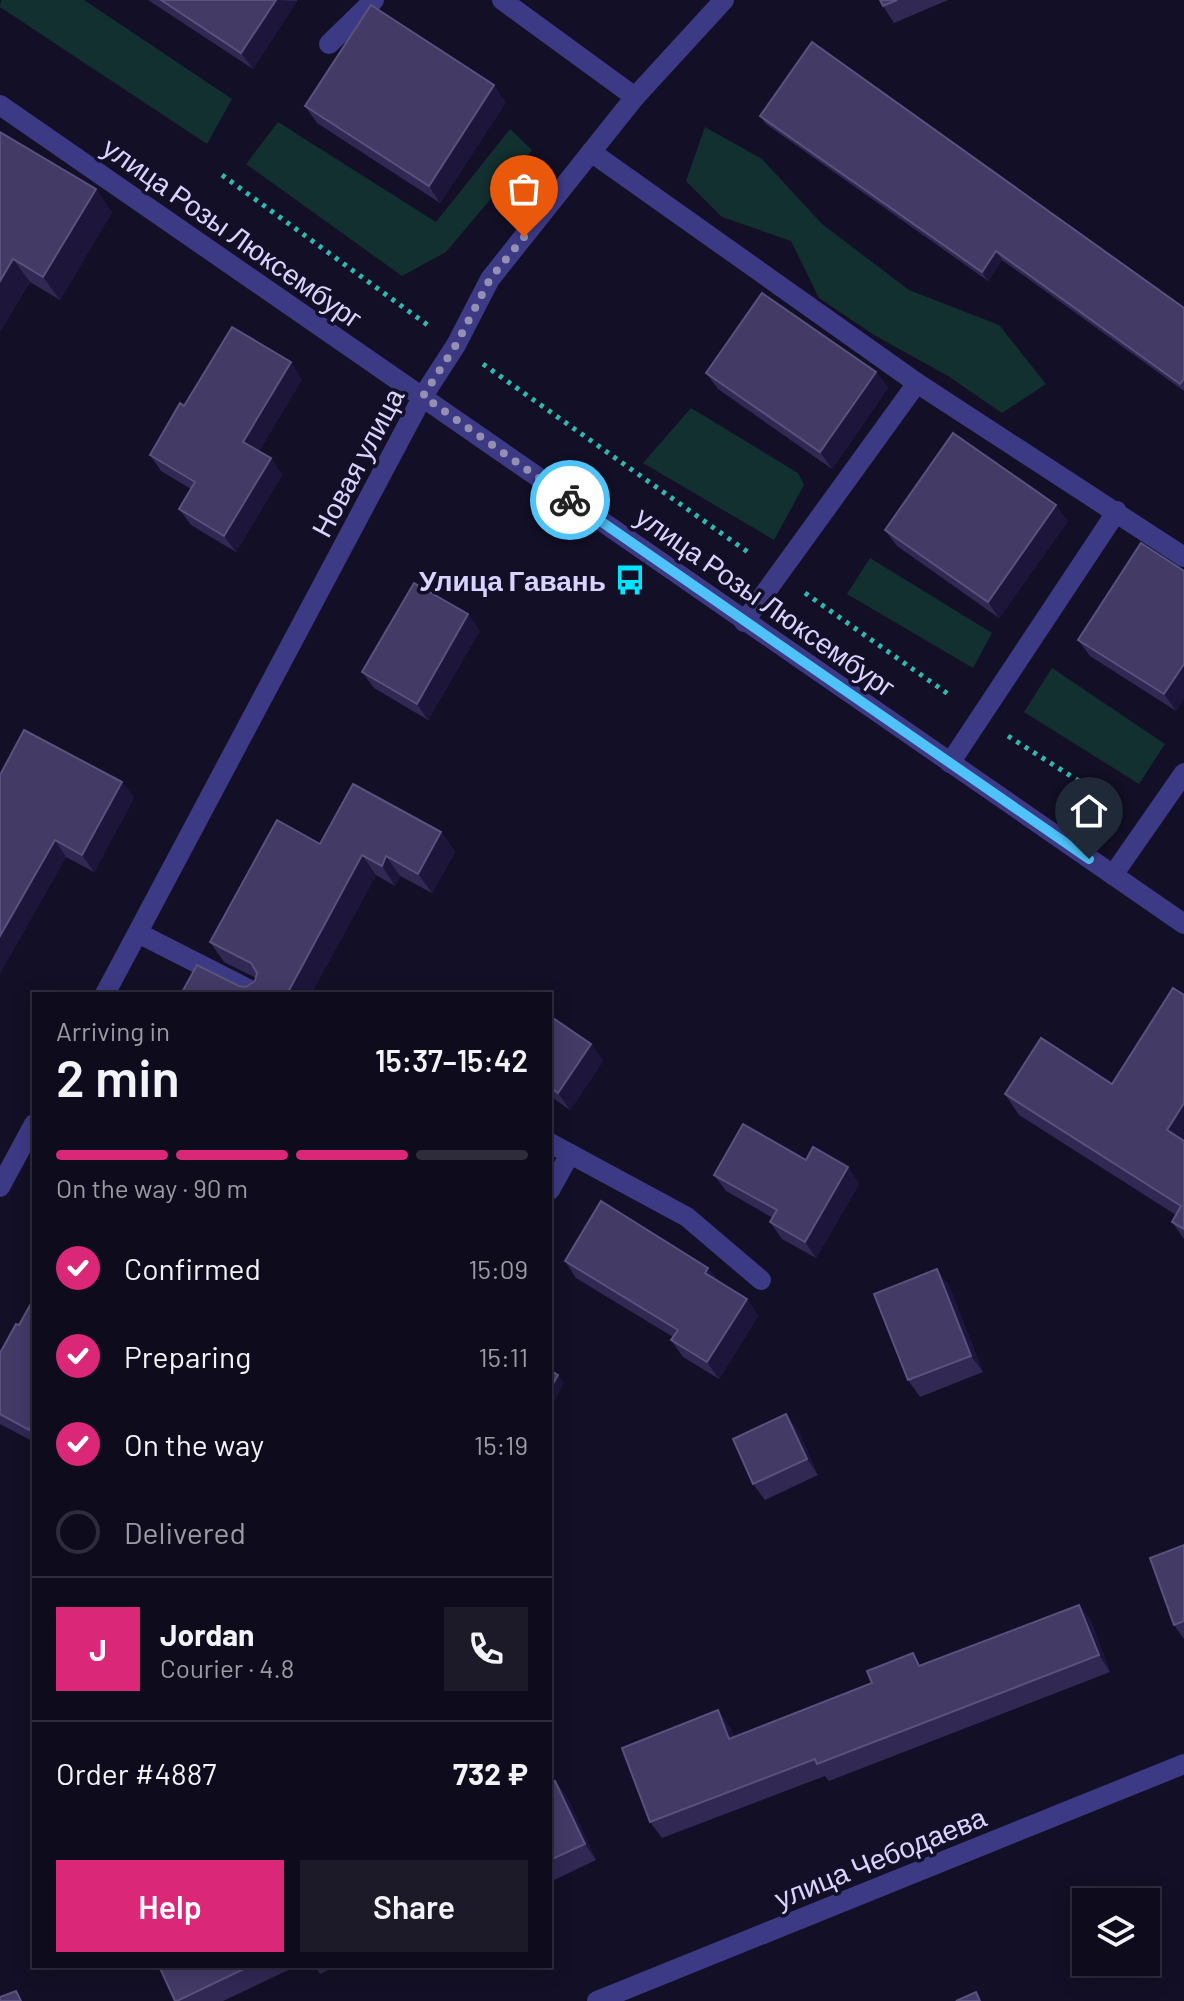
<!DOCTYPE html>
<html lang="en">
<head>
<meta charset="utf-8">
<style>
  :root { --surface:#0e0b1c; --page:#1c1929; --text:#f1f3f6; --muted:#9b9ba3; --line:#2e2b3b; --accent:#db2777 }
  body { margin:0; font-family:Barlow,sans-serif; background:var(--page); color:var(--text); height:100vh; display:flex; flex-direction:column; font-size:30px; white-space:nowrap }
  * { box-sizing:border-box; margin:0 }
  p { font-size:26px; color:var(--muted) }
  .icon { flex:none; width:44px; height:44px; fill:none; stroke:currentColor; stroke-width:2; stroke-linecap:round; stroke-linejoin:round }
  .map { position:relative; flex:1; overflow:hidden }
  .panel { position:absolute; left:32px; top:992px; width:520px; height:976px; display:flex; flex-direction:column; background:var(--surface); border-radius:0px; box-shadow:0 4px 20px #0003,0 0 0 2px var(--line) }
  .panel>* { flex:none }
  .buttons { position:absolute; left:1072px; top:1888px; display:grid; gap:16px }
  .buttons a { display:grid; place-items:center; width:88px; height:88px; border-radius:0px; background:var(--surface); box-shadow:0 4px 20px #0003,0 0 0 2px var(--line); font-size:40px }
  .pin { position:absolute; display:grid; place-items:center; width:68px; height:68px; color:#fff; margin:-82px -34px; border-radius:50% 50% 50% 0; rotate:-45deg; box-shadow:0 0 8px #0007 }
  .pin .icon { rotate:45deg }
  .courier { position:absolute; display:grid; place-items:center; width:80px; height:80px; margin:-40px; border:6px solid #4fc3f7; border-radius:50%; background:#fff; color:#222; box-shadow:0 2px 10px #0007 }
  .headline em { font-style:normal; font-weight:600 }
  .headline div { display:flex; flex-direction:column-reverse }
  .headline { display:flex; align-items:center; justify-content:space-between; height:136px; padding:0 24px }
  h1 { font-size:52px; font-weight:600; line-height:60px }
  .bar { display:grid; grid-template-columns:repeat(4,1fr); gap:12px 8px; align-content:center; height:96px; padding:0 24px }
  .bar i { height:10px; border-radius:6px; background:var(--line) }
  .bar .current { background:var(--accent) }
  .bar p { grid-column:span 4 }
  .line { display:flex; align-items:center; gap:20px; padding:0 24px; border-top:2px solid var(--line) }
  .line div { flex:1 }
  .round { display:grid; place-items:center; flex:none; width:84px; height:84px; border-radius:0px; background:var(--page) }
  ol { padding:0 24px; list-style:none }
  li { display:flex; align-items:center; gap:24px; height:88px }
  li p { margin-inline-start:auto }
  li .icon { padding:8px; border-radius:50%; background:var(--accent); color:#fff; stroke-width:4 }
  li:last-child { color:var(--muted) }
  li i { width:44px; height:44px; border:4px solid var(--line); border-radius:50% }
  .primary-button { display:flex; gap:16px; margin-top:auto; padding:16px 24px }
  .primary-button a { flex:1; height:92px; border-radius:0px; background:var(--accent); color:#fff; font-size:32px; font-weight:600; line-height:92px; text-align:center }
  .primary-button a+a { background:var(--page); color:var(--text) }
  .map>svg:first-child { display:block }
  .green { fill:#12302f }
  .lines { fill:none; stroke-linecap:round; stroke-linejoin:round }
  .path { stroke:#2fb8b0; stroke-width:5; stroke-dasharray:4 6; stroke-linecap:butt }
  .service { stroke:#3d3a85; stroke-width:20 }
  .minor { stroke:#3d3a85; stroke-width:20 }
  .tertiary { stroke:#3d3a85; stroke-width:20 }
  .wall { fill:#312854 }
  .shaded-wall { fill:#1d163a }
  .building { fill:#433a66; stroke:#5a527e; stroke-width:2 }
  .done { stroke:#948fb3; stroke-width:8; stroke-dasharray:0 14.4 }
  .route { stroke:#4fc3f7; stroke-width:10 }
  .labels { text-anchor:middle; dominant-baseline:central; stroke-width:7; stroke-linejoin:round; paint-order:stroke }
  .street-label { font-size:28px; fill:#d9d4ff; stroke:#130f26 }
  .poi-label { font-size:28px; font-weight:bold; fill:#d9d4ff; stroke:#130f26; text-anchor:end }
</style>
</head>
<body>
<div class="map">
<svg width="1184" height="2001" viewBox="0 0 1184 2001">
  <rect width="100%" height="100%" fill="#130f26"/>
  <g class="green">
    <path d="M84,0L232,99L207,144L0,7L1,0Z"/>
    <path d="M278,122L436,222L510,129L532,150L446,252L402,276L246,164Z"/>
    <path d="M705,127L762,159L822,224L909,290L999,325L1046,384L1002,413L948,376L874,335L819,298L791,241L722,217L686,181Z"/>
    <path d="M691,408L798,473L804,485L774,540L643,463Z"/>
    <path d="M870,558L992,633L973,668L847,594Z"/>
    <path d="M1052,668L1165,744L1139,784L1024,712Z"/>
  </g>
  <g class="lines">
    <g class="path">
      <path d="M222,175L429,326"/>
      <path d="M483,364L752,555"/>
      <path d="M805,593L951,696"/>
      <path d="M1008,736L1118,806"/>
    </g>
    <g class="service">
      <path d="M502,0L635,97"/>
      <path d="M329,44L374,0"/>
      <path d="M591,152L917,383L1184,557"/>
      <path d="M744,622L917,383"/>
      <path d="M950,763L1117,511"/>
      <path d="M1113,875L1184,773"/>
    </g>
    <g class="minor">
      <path d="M138,933L258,994"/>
      <path d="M105,994L423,396L456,345L490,279L635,97L724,0"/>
      <path d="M550,1143L687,1217L761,1280"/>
      <path d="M0,1187L34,1124"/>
      <path d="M550,1190L570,1154"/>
      <path d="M597,2001L1184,1764"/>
    </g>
    <path class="tertiary" d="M0,105L1184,924"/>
  </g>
  <g class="wall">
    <path d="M148,0H297V1L253,69Z"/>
    <path d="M880,0H948L894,23L883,6Z"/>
    <path d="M506,102L440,203L317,123L305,106Z"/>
    <path d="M760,116L1184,308V391L1002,260L988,281L766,124Z"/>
    <path d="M0,132L112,212L60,300L30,282L0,331Z"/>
    <path d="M876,372L888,388L832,469L718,389L706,373Z"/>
    <path d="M302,379L259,451L271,458L282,475L236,552L191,525L179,509L191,489L161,471L150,455L184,406Z"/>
    <path d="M1068,521L999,618L897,546L885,530Z"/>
    <path d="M1184,571V698L1176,711L1090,656L1078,640Z"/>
    <path d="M480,630L428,720L374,688L362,672Z"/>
    <path d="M0,775L122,782L134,798L94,872L66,857L0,973Z"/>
    <path d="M353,784L441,832L455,852L432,893L400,876L395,886L376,875L311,994H181L197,965L239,986L246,987L255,981L256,978L224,962L210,942L277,820L320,844Z"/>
    <path d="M1184,995V1239L1172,1222L1176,1215L1019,1115L1005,1094L1112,1084Z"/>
    <path d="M550,1016L591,1044L603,1061L570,1110L550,1096Z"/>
    <path d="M848,1167L859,1184L816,1258L782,1239L770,1222L773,1218L726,1191L714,1175Z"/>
    <path d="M565,1261L708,1268L718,1281L747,1299L758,1316L719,1379L683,1357L671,1340L673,1337L576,1278Z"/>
    <path d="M949,1286L983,1372L920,1397L908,1380Z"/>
    <path d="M34,1298V1442L0,1424V1353L19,1325Z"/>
    <path d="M798,1430L818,1475L765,1500L753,1484Z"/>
    <path d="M1184,1545V1639L1174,1625Z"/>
    <path d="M1079,1605L1091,1621L1110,1672L829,1781L825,1776L662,1838L650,1822L730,1727L734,1737Z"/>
    <path d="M555,1781L567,1797L596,1860L550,1882V1783Z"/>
    <path d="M159,1966H297L223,2001H175Z"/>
    <path d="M315,1966H336L320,1974Z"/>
  </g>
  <g class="shaded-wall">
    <path d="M276,0L297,1L253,69L241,53Z"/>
    <path d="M494,85L506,102L440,203L429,186Z"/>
    <path d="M96,189L112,212L60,300L43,277Z"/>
    <path d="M996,251L1002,260L988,281L982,272Z"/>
    <path d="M13,259L30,282L0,331V281Z"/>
    <path d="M291,362L302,379L255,458L243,442Z"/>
    <path d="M876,372L888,388L832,469L820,452Z"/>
    <path d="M271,458L282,475L236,552L224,536Z"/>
    <path d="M1056,505L1068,521L999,618L988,602Z"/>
    <path d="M468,614L480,630L428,720L417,704Z"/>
    <path d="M1184,664V698L1176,711L1164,694Z"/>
    <path d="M122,782L134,798L94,872L82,855Z"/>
    <path d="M441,832L455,852L432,893L418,874Z"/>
    <path d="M55,840L66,857L0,973V936Z"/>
    <path d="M362,855L376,875L311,994H287Z"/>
    <path d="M386,856L400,876L395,886L382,866Z"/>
    <path d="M591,1044L603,1061L570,1110L558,1093Z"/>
    <path d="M1184,1103V1147L1167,1130Z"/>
    <path d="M848,1167L859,1184L816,1258L805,1242Z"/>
    <path d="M708,1268L720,1284L705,1273Z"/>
    <path d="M937,1269L949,1286L983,1372L971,1356Z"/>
    <path d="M747,1299L758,1316L719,1379L707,1362Z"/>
    <path d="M558,1375L564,1383L550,1408V1389Z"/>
    <path d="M786,1414L798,1430L818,1475L807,1459Z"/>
    <path d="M34,1421V1437L29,1430Z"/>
    <path d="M1079,1605L1091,1621L1110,1672L1099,1655Z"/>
    <path d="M718,1710L730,1727L741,1755L729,1739Z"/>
    <path d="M555,1781L567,1797L596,1860L585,1844Z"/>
  </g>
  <g class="building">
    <path d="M161,0H276L241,53Z"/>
    <path d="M880,0H897L883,6Z"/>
    <path d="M371,5L494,85L429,186L305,106Z"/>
    <path d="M812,42L1184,308V379L1180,384L996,251L982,272L760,116Z"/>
    <path d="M0,132L96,189L43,277L13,259L0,281Z"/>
    <path d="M762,293L876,372L820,452L706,373Z"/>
    <path d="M232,327L291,362L243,442L271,458L224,536L179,509L195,482L150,455L180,403L184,406Z"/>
    <path d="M953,433L1056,505L988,602L885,530Z"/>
    <path d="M1141,543L1184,571V664L1164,694L1078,640Z"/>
    <path d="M414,583L468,614L417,704L362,672Z"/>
    <path d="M24,730L122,782L82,855L55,840L0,936V775Z"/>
    <path d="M353,784L441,832L418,874L386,856L382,866L362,855L287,994H181L197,965L239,986L246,987L255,981L257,973L251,963L210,942L277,820L320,844Z"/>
    <path d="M1173,988L1184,995V1103L1167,1130L1184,1141V1229L1172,1222L1181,1206L1005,1094L1041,1038L1112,1084Z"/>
    <path d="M550,1016L591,1044L558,1093L550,1087Z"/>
    <path d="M743,1124L806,1160L813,1147L848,1167L805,1242L770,1222L777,1210L714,1175Z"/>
    <path d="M601,1201L708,1268L705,1273L747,1299L707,1362L671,1340L678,1330L565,1261Z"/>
    <path d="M937,1269L971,1356L908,1380L874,1294Z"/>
    <path d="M34,1298V1421L29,1430L0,1414V1353L16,1324L19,1325Z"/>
    <path d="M550,1370L558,1375L550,1389Z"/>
    <path d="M786,1414L807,1459L753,1484L733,1439Z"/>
    <path d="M1184,1545V1621L1174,1625L1150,1558Z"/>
    <path d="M1079,1605L1099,1655L817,1764L815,1759L650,1822L622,1748L718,1710L729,1739L872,1683L867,1671L913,1653L919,1666Z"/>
    <path d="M555,1781L585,1844L550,1860V1783Z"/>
    <path d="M159,1966H250L177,2001H175Z"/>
    <path d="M16,1991L21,2001H0V1997Z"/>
    <path d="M976,1992L980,2001H956Z"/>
  </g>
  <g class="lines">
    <path class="done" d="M524,237L490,279L456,345L423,396L570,500"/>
    <path class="route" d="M570,500L1089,859"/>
  </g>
  <defs>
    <g id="bus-bare" transform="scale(2.4)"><path d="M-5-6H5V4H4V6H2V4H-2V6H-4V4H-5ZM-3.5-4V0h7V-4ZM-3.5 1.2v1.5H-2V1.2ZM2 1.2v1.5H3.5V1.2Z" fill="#00e5ff" stroke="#130f26" stroke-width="2.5" paint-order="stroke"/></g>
  </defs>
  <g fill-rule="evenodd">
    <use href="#bus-bare" x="630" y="580"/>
  </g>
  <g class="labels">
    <g class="street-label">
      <text transform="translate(233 232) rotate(35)">улица Розы Люксембург</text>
      <text transform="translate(357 462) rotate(-62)">Новая улица</text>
      <text transform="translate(766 601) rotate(35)">улица Розы Люксембург</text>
      <text transform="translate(880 1857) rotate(-22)">улица Чебодаева</text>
    </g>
    <g class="poi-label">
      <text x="606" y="580">Улица Гавань</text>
    </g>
  </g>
</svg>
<div class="buttons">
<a><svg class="icon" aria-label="layers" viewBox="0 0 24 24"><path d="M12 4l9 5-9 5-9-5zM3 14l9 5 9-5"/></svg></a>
</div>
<div class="pin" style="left:524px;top:237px;background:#ea580c"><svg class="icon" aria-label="bag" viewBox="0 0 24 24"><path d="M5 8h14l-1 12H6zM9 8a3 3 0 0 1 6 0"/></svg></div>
<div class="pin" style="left:1089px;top:859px;background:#1f2937"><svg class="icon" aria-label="home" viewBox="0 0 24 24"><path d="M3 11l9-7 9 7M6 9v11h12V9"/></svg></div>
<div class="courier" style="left:570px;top:500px"><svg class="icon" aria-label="bike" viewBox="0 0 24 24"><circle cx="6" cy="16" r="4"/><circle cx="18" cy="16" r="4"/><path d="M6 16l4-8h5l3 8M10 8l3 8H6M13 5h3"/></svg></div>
<section class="panel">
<div class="headline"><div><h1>2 min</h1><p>Arriving in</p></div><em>15:37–15:42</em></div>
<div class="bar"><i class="current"></i><i class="current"></i><i class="current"></i><i></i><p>On the way · 90 m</p></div>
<ol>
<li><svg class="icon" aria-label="check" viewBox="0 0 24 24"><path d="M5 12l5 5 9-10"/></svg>Confirmed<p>15:09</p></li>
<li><svg class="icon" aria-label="check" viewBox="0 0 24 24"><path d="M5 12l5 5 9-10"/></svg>Preparing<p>15:11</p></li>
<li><svg class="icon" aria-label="check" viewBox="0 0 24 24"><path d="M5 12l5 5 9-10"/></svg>On the way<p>15:19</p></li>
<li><i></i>Delivered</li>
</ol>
<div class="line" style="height:144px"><b class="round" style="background:var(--accent);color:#fff">J</b><div><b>Jordan</b><p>Courier · 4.8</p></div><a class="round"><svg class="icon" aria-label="phone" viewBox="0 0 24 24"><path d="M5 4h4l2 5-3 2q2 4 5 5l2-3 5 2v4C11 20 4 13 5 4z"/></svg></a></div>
<div class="line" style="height:104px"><div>Order #4887</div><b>732 ₽</b></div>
<div class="primary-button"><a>Help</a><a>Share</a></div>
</section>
</div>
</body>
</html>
